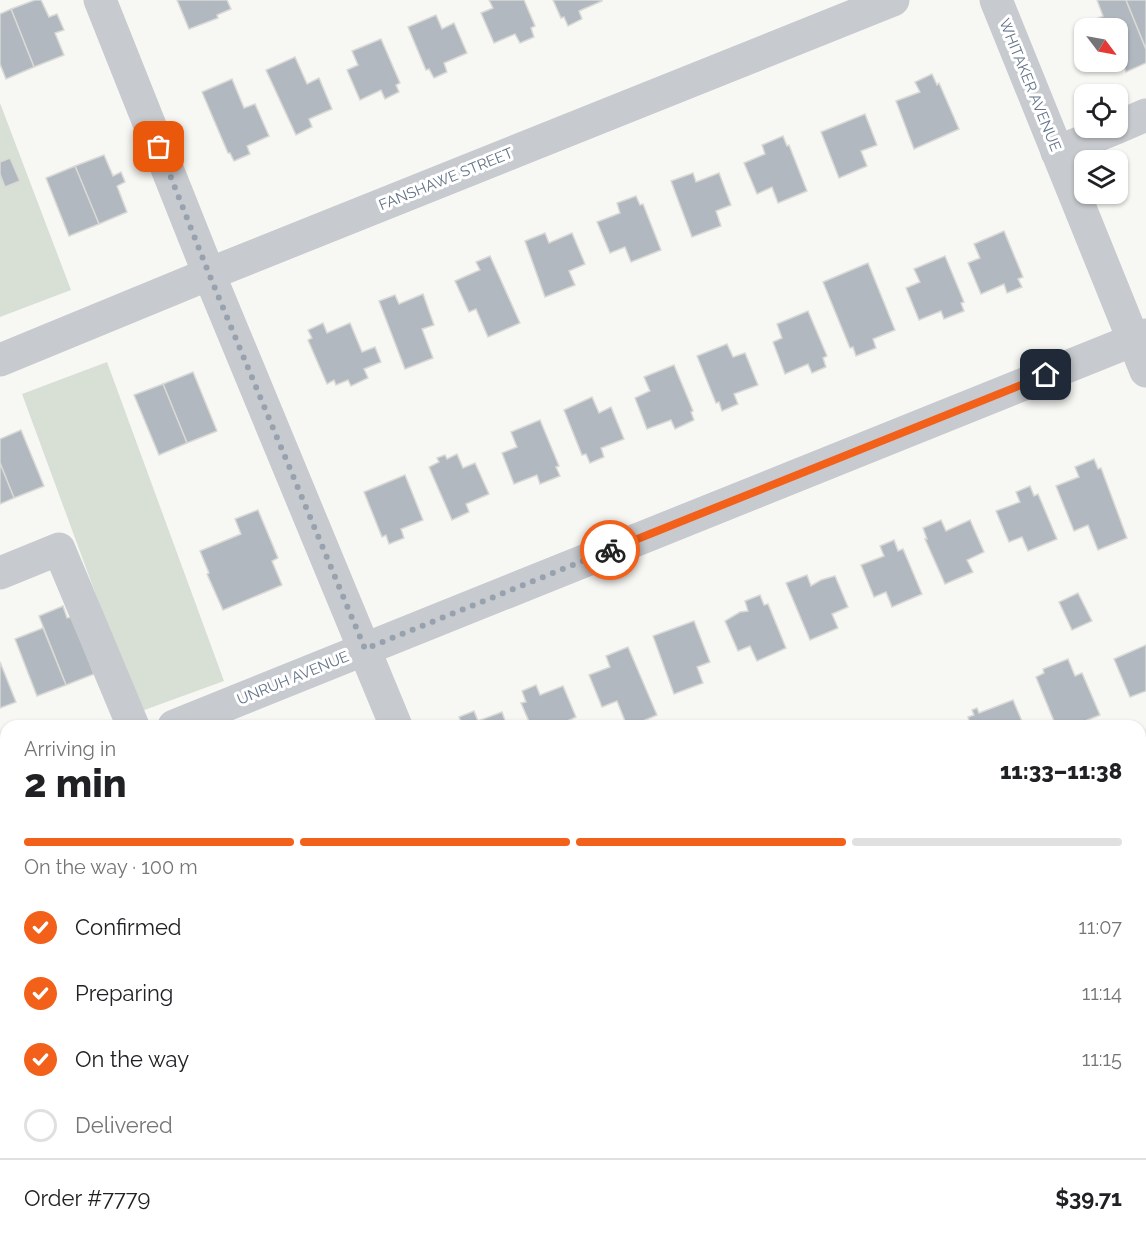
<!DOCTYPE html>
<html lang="en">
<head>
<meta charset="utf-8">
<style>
  :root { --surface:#fff; --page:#f2f2f2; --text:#202124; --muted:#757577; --line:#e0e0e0; --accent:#f2601a }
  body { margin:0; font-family:Raleway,sans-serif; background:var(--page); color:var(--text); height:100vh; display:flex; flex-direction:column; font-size:22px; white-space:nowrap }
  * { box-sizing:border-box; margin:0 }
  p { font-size:20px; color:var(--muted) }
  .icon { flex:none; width:33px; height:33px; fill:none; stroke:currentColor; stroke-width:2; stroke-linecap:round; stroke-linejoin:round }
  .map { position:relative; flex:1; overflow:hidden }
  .drawer { position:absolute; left:0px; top:720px; width:1146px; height:528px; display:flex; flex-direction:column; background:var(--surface); border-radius:18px 18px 0 0; box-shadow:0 2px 4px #0004 }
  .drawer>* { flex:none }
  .needle { width:39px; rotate:122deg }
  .tools { position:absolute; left:1074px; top:18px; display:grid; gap:12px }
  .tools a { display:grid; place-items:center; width:54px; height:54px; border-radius:12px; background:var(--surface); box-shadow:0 2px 4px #0004; font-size:30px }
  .pin { position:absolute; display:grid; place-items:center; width:51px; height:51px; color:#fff; margin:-26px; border-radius:12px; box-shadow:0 3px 9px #0006 }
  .courier { position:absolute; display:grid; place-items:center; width:60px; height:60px; margin:-30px; border:4px solid #f2601a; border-radius:50%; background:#fff; color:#222; box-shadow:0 2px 8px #0007 }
  .summary em { font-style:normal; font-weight:800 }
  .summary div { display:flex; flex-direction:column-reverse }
  .summary { display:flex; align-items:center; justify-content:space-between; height:102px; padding:0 24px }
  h1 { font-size:39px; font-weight:800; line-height:45px }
  .bar { display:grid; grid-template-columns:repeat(4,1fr); gap:9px 6px; align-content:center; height:72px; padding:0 24px }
  .bar i { height:8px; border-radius:4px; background:var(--line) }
  .bar .on { background:var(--accent) }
  .bar p { grid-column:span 4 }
  .line { display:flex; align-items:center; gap:15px; padding:0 24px; border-top:2px solid var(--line) }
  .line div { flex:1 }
  ol { padding:0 24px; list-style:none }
  li { display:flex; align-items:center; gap:18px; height:66px }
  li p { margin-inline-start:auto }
  li .icon { padding:6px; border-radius:50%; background:var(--accent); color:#fff; stroke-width:4 }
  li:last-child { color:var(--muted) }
  li i { width:33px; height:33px; border:3px solid var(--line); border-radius:50% }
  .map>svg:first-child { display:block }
  .green { fill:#d8e0d5 }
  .building { fill:#b1b8bf; stroke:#d9d9d6; stroke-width:1.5 }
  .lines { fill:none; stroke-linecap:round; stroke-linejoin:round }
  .minor { stroke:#c7cace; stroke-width:33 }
  .done { stroke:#97a2ae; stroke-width:6; stroke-dasharray:0 10.8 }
  .route { stroke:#f2601a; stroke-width:8 }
  .labels { text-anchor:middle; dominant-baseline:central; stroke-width:6; stroke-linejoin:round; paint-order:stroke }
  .street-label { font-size:15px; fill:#647488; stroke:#fff }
</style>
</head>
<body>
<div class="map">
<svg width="1146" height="1248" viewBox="0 0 1146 1248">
  <rect width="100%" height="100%" fill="#f7f8f4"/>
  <g class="green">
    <path d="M0,103L71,290L0,317Z"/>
    <path d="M107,362L224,681L139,712L22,394Z"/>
    <path d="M359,1242H446L448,1248H361Z"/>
  </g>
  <g class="building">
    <path d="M35,0H41L49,17L57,14L64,30L55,33L64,55L34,67L11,9Z"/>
    <path d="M177,0H227L231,9L217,15L218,18L189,29Z"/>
    <path d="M489,0H524L535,26L531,28L534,37L520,43L515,34L494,43L481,13L493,8Z"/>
    <path d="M553,0H602V1L579,11L582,19L568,26L564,17L561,18Z"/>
    <path d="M1097,0H1126L1146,49V63L1126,72L1118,50V28H1097L1094,20L1103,16Z"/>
    <path d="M1126,0H1146V49Z"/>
    <path d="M11,9L34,67L6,79L0,64V14Z"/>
    <path d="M436,15L442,29L454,23L467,53L444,63L447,72L434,78L429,69L426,70L408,27Z"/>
    <path d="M381,39L400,83L396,85L399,92L385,99L381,90L360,100L347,70L358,65L352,51Z"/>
    <path d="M295,57L307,84L319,78L332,109L309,119L312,127L296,135L266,70Z"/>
    <path d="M932,74L937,85L939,83L959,129L914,149L896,101L920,92L915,82Z"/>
    <path d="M232,79L244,108L255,104L269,136L247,146L250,154L234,161L230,153H228L202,92Z"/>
    <path d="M865,114L877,145L861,151L867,166L839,178L821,132Z"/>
    <path d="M783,136L787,146L789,145L807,191L778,203L772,187L757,194L744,163L765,154L762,145Z"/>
    <path d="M104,155L113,176L121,172L125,182L117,186L127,212L99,224L75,166Z"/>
    <path d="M10,158L20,181L5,187L0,174V162Z"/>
    <path d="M75,166L99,224L69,236L46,178Z"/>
    <path d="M693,173L696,182L719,173L731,205L716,211L721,226L692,237L671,181Z"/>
    <path d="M636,196L640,205L643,204L661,250L631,262L625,247L610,253L597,222L620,213L617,203Z"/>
    <path d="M1004,231L1023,277L1018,279L1022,287L1007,293L1004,284L981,294L968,263L980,258L974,244Z"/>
    <path d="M545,233L549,243L572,233L585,264L569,271L575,285L545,297L525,241Z"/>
    <path d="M490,256L520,323L488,337L476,309L469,312L455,281L480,270L476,262Z"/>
    <path d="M945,256L964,302L961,303L964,311L944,319L941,311L919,320L906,288L920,282L914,269Z"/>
    <path d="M868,263L895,330L873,339L876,348L856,356L853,347L850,348L823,282Z"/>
    <path d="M423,294L434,325L422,329L433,358L405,369L379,301L395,295L399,304Z"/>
    <path d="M808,311L827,356L823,358L826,367L812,373L808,364L785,374L773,342L782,338L777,324Z"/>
    <path d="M323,323L327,333L350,323L362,352L375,347L381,362L364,369L368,378L351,386L348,380L336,385L334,380L327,384L308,340L312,338L308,330Z"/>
    <path d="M727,344L733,357L745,353L758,385L734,394L738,404L722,411L719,402L716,403L697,356Z"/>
    <path d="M674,365L693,411L691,412L694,420L675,429L671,420L647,429L635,398L650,391L644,377Z"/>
    <path d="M193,372L217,431L187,443L163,384Z"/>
    <path d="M163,384L187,443L159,455L134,395Z"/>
    <path d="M592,397L599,413L611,407L624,439L601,448L604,457L590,463L586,454L582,455L564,410Z"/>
    <path d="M540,420L559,466L556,467L560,476L540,484L537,475L514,484L502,453L517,447L511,432Z"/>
    <path d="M21,430L44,486L14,498L0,463V439Z"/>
    <path d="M457,454L463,468L475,463L489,494L466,504L469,512L452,520L429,467L439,462L437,458L445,455L447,459Z"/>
    <path d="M1094,459L1098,469L1101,468L1127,538L1098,550L1088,525L1074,531L1056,486L1079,477L1075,467Z"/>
    <path d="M0,463L14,498L0,504Z"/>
    <path d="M405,475L423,520L401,529L404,538L389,544L386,535L382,537L364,492Z"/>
    <path d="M1030,486L1034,496L1038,494L1057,539L1028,551L1022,537L1009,542L996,511L1020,502L1016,492Z"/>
    <path d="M258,510L278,558L272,561L282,585L223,610L207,574L209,573L200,551L241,534L235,519Z"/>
    <path d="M941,520L946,531L970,520L984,552L967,560L973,572L945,584L925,539H927L923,528Z"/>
    <path d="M894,540L898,551L903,549L922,594L892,607L886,592L874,597L861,565L884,556L880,546Z"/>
    <path d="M807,575L811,586L821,580L835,576L848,607L832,614L838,628L810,640L786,583Z"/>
    <path d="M1078,593L1092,621L1072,630L1059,602Z"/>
    <path d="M760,595L764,605L768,604L786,648L757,661L750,646L738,651L725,621L740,612L748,611L745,601Z"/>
    <path d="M63,606L67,618L72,617L94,674L66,685L39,616Z"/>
    <path d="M694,621L710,662L697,667L703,683L674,694L653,636Z"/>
    <path d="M43,628L66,685L37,696L15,639Z"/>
    <path d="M1146,645V691L1130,697L1114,659Z"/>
    <path d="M628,647L657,715L631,726H627L617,701L602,707L589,675L610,667L606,656Z"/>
    <path d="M1068,659L1075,676L1082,673L1100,715L1085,721L1086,726H1056L1036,677L1044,673L1043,669Z"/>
    <path d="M0,662L16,702L0,708Z"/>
    <path d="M536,685L540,695L563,686L576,717L563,723L564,726H531L521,703L526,702L522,691Z"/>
    <path d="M1013,700L1024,726H971L968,717L974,715L972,710L977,708L979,713Z"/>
    <path d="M474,711L478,721L502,712L507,726H463L459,717Z"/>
    <path d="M6,875V946L0,949V878Z"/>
    <path d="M1146,884V939L1143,940L1140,934V886Z"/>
    <path d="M2,978L6,988V1008L0,1010V979Z"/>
    <path d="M1146,1065V1118L1140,1102V1068Z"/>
    <path d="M269,1242H303L306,1248H272Z"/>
    <path d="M795,1242H850L852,1248H798Z"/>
  </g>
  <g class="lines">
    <g class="minor">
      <path d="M100,0L209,274L396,726"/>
      <path d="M996,0L1146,371"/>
      <path d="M1118,127L1146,115"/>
      <path d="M1057,152L1116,128"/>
      <path d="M0,360L209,274L893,0"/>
      <path d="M0,573L59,549L133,726"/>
      <path d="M174,726L1146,335"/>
      <path d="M1140,792L1146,789"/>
      <path d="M0,795L6,793"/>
      <path d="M0,1047L6,1045"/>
      <path d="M1140,1232L1146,1229"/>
      <path d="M341,1242L343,1248"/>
      <path d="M590,1242L592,1248"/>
      <path d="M14,1248L29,1242"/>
      <path d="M1101,1248L1115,1242"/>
    </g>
  </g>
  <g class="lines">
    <path class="done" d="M159,147L209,274L365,649L610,550"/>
    <path class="route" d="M610,550L1046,375"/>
  </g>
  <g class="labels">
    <g class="street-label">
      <text transform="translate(1030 85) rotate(68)">WHITAKER AVENUE</text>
      <text transform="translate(446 179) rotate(-22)">FANSHAWE STREET</text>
      <text transform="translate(293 678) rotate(-22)">UNRUH AVENUE</text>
    </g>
  </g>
</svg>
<div class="tools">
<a><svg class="needle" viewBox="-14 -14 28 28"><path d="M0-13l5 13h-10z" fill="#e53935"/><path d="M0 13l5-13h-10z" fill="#757577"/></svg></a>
<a><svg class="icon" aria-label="locate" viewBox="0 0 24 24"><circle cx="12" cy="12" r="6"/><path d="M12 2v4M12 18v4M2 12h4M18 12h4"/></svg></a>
<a><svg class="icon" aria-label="layers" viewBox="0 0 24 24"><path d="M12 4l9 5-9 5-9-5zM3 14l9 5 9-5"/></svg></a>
</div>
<div class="pin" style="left:159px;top:147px;background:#ea580c"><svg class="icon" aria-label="bag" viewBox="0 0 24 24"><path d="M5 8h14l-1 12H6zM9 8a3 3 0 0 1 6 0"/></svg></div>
<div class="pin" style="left:1046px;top:375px;background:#1f2937"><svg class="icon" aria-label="home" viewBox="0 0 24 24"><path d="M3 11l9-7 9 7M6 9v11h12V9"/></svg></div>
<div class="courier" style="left:610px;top:550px"><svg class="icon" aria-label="bike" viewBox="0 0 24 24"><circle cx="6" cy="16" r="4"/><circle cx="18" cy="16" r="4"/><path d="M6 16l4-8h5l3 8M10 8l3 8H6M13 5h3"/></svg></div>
<section class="drawer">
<div class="summary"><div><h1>2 min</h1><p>Arriving in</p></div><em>11:33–11:38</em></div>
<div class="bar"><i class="on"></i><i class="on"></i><i class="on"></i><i></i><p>On the way · 100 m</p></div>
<ol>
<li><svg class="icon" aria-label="check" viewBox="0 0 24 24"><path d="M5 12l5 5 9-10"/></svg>Confirmed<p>11:07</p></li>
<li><svg class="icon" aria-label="check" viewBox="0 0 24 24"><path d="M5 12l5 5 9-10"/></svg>Preparing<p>11:14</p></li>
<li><svg class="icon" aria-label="check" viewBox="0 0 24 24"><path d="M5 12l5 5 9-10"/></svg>On the way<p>11:15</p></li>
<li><i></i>Delivered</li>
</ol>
<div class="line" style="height:78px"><div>Order #7779</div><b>$39.71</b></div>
</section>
</div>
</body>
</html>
